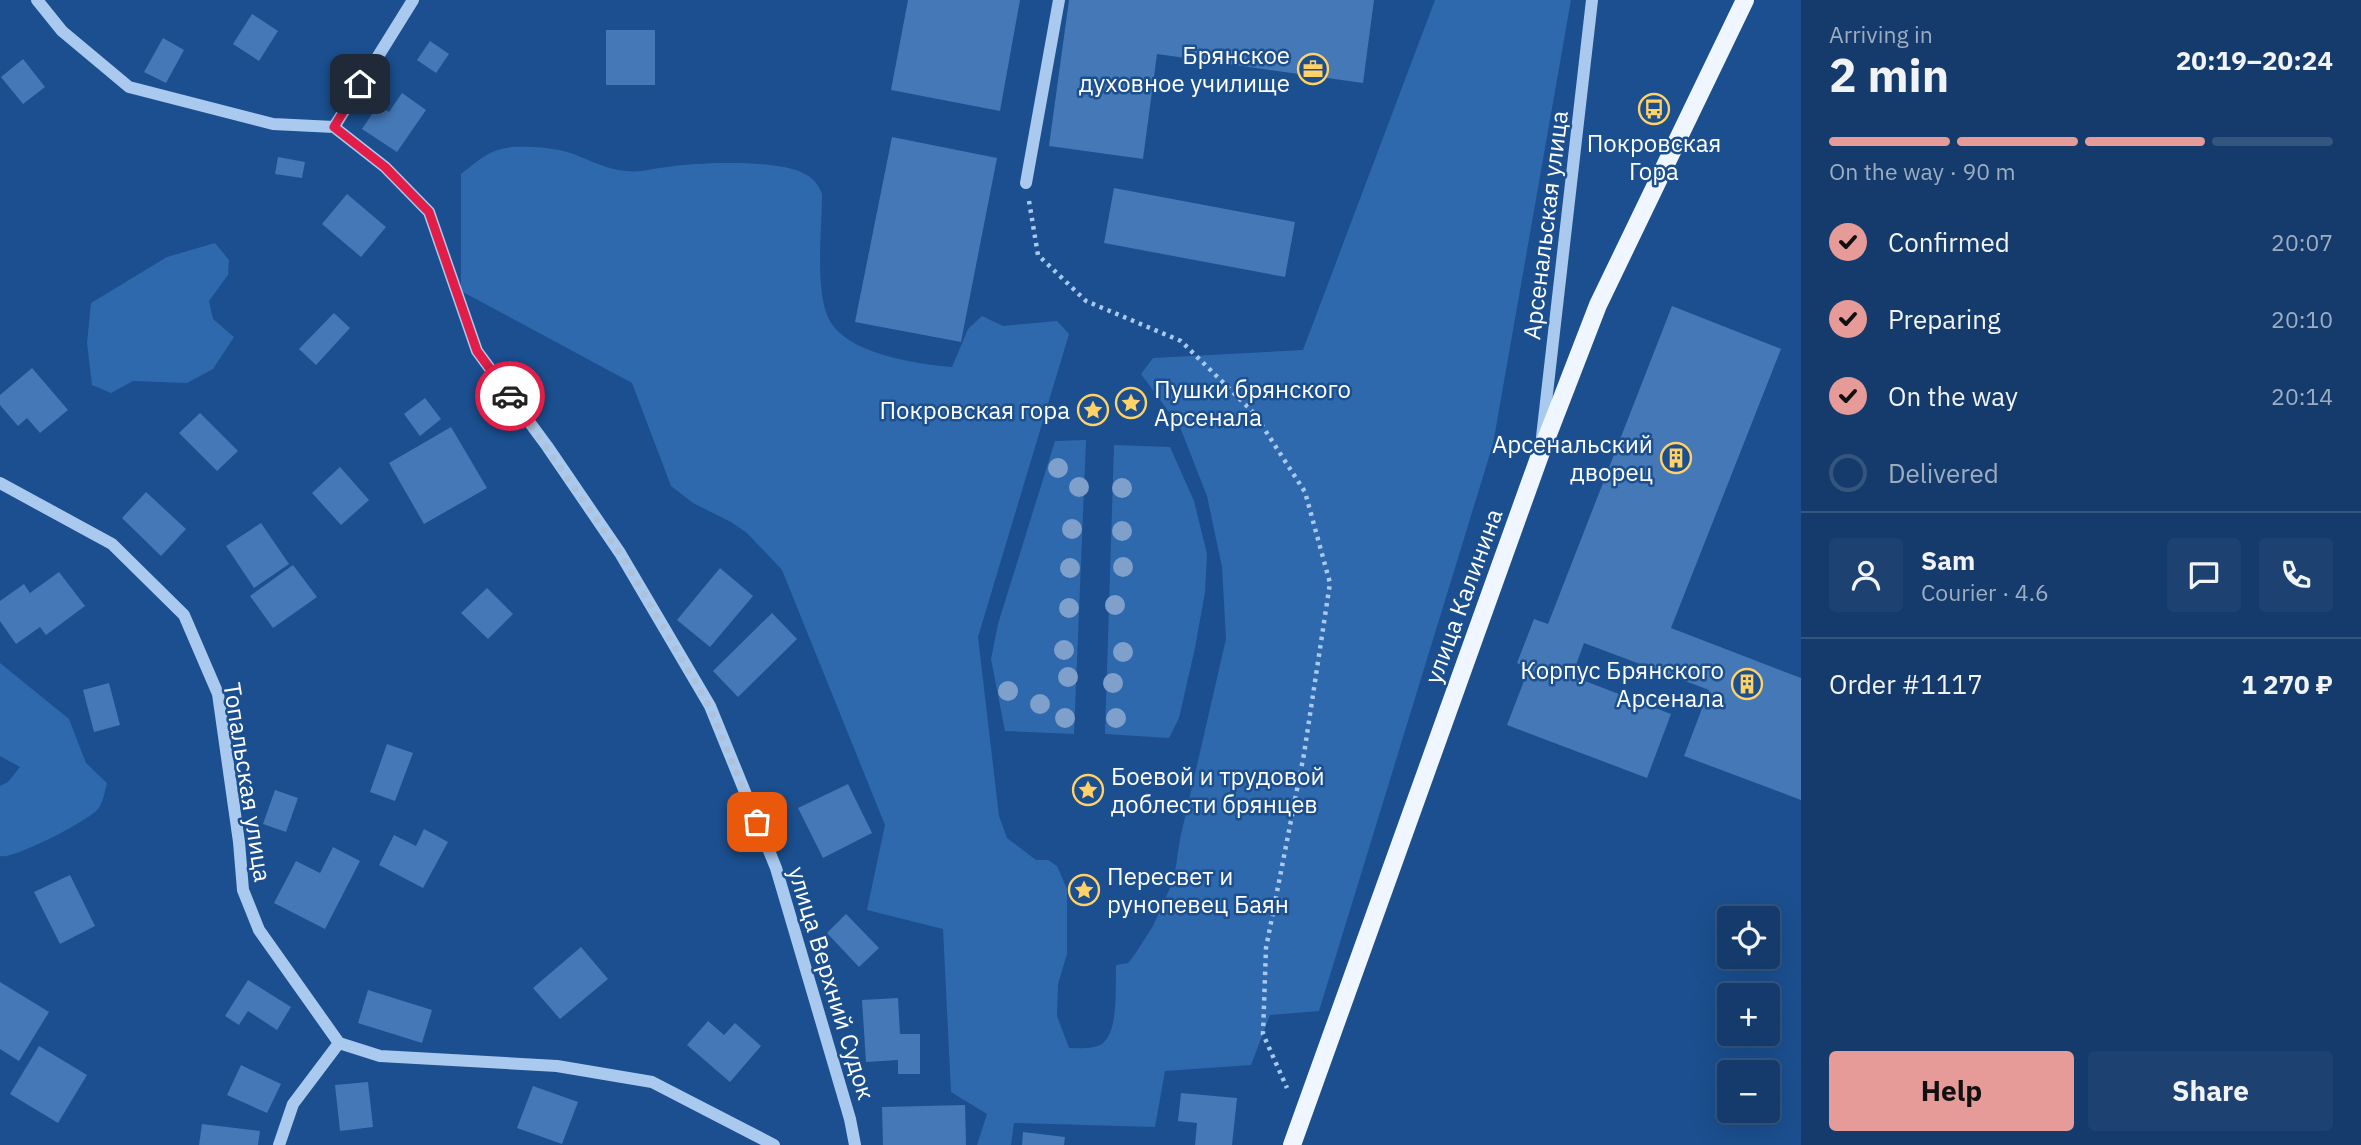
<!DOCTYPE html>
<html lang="en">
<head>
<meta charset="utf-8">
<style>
  :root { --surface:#143b6b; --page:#1d4271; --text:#f1f3f6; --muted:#9dadc1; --line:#33557e; --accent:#e69b98 }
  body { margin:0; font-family:"IBM Plex Sans",sans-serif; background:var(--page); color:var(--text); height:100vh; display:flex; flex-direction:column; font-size:26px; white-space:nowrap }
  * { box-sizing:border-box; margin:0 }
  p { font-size:23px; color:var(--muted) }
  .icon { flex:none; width:38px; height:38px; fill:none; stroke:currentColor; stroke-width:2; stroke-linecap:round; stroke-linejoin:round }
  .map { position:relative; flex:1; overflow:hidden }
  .drawer { display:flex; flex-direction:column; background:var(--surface); width:560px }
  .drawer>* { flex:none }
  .tools { position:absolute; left:1717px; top:906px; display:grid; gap:14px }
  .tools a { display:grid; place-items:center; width:63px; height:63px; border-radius:7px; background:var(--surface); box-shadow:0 7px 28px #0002,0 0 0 2px var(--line); font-size:35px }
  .pin { position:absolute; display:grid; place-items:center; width:60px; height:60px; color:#fff; margin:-30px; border-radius:14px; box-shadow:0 4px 10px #0006 }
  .courier { position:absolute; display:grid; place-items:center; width:70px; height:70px; margin:-35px; border:5px solid #e11d48; border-radius:50%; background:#fff; color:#222; box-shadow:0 2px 9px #0007 }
  .summary em { font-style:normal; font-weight:700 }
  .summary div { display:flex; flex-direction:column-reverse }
  .summary { display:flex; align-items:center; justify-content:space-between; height:119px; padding:0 28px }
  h1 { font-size:46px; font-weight:700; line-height:52px }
  .bar { display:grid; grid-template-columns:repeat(4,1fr); gap:10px 7px; align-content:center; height:84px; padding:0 28px }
  .bar i { height:9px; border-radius:5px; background:var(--line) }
  .bar .active { background:var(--accent) }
  .bar p { grid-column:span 4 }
  .line { display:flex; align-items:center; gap:18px; padding:0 28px; border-top:2px solid var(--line) }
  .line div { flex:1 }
  .round { display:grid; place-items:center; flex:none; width:74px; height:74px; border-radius:7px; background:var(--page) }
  ol { padding:0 28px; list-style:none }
  li { display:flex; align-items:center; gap:21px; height:77px }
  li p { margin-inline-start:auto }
  li .icon { padding:7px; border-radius:50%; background:var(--accent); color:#111; stroke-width:4 }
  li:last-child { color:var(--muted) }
  li i { width:38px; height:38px; border:4px solid var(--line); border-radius:50% }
  .action { display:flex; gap:14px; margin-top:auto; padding:14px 28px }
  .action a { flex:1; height:80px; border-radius:7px; background:var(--accent); color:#111; font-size:28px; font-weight:700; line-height:80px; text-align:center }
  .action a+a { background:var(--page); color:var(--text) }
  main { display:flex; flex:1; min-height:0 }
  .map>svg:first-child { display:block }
  .green { fill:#2e69ad }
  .building { fill:#4478b7 }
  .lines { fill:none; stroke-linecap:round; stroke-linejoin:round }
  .path { stroke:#a9c9ee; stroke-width:4.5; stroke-dasharray:3.5 5; stroke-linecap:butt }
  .minor { stroke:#a9c9ee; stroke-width:12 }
  .major { stroke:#f0f6ff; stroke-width:18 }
  .tree { fill:#7ea0ca }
  .done { stroke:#afc1d8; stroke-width:7; stroke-dasharray:0 12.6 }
  .route { stroke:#e11d48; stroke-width:9 }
  .labels { text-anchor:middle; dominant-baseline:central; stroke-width:5; stroke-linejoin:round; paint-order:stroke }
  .poi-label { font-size:24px; fill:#fff; stroke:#1b4f8f; text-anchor:end }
  .street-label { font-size:24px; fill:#fff; stroke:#1b4f8f }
</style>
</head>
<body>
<main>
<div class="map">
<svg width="1801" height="1145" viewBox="0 0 1801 1145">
  <rect width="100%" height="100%" fill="#1b4f8f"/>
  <g class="green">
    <path d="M1435,0H1571L1493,444L1319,1011L1270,1015L1251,1065L1165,1071L1155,1127L1014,1123L1011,1145H977L987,1114L951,1092L943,929L867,910L885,825L782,570L747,533L731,522L693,503L671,486L632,383L461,291V174C479,160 488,150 511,147C527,146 544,147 559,150C583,155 601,169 626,171C641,173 653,168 668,167C700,162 772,160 801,172C812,177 818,183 822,194C822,227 815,289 828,317C844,354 917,364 952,367L968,329L982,316L1003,326L1057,321L1069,334L978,637L999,816L1007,838L1036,860H1048L1057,866L1067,889V954L1058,984L1057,1016L1069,1048C1079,1048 1094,1050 1103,1043C1119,1030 1115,985 1116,965L1128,963L1135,954L1153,926L1174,879L1180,839L1226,639L1222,567L1207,496L1180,427L1141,374L1153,358L1303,350Z"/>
    <path d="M215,243L229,260L228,275L209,301L213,319L234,337L213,369L187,383L133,381L111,393L92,385L87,343L91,303L167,257Z"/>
    <path d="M1086,440L1074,734L1005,731L991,659L998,624L1055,441Z"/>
    <path d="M1114,445L1170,447L1194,501L1207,554L1205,592L1195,648L1179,718L1169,738L1105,734Z"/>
    <path d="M0,663L69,719L86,763L107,783C105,791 103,803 98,809C88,821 13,860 0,856V786L8,782L20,767L0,756Z"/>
  </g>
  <g class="building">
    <path d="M908,0H1020L1000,111L891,90Z"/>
    <path d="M1069,0H1374L1363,83L1157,54L1143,159L1049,146Z"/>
    <path d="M252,14L278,31L259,61L233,44Z"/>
    <rect x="606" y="30" width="49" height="55"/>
    <path d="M163,38L184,50L166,83L144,72Z"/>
    <path d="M430,41L449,54L436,73L417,60Z"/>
    <path d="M23,59L45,87L23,104L1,77Z"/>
    <path d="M402,93L426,110L397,152L362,129L378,105L389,112Z"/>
    <path d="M892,137L997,158L961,342L855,322Z"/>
    <path d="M278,157L305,162L302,178L275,174Z"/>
    <path d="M1114,188L1295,222L1285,277L1104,243Z"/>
    <path d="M347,194L386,227L361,257L322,224Z"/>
    <path d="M1672,306L1781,349L1671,628L1801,678V800L1684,756L1709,690L1584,643L1572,676L1671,714L1647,778L1507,725L1529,668L1517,663L1534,619L1548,624Z"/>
    <path d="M334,313L350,328L316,365L299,349Z"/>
    <path d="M32,368L68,410L40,433L27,418L18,426L0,405V395Z"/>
    <path d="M425,398L441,419L420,436L404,414Z"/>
    <path d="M200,413L238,451L217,471L179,433Z"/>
    <path d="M451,427L487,488L424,524L389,463Z"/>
    <path d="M340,467L369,500L341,525L312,493Z"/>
    <path d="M146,492L186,529L161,556L122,518Z"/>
    <path d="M261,523L289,564L254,588L226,546Z"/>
    <path d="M293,565L317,597L273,628L250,596Z"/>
    <path d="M720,568L753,596L710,647L677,620Z"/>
    <path d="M59,572L85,606L46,635L40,627L16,644L0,621V601L24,584L30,593Z"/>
    <path d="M487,588L513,614L488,639L461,613Z"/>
    <path d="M772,613L797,639L738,697L713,671Z"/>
    <path d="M109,683L120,725L94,732L83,690Z"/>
    <path d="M387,744L413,753L395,801L370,792Z"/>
    <path d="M848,784L872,833L823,858L798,808Z"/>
    <path d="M275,790L298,798L286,832L263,824Z"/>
    <path d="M424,829L448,842L423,888L379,865L394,835L416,846Z"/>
    <path d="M333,847L360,861L325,929L274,903L296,861L320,873Z"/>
    <path d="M70,875L95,926L60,944L34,892Z"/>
    <path d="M846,914L879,948L859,967L827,933Z"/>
    <path d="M581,947L608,979L560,1019L533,988Z"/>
    <path d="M248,980L291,1007L277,1030L248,1011L239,1025L225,1016Z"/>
    <path d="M0,982L49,1012L19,1061L0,1049Z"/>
    <path d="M368,990L432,1010L422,1043L358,1023Z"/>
    <path d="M898,998L900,1034H920V1074H898V1060L866,1062L862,1000Z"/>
    <path d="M708,1021L724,1035L735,1023L761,1046L730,1082L687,1045Z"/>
    <path d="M39,1046L87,1075L58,1123L10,1094Z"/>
    <path d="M241,1065L281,1084L267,1113L227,1095Z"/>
    <path d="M368,1082L373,1127L340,1131L335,1085Z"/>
    <path d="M533,1086L578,1102L562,1144L517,1128Z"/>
    <path d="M1181,1093L1237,1098L1232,1145H1195L1197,1123L1178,1121Z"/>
    <path d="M965,1105L966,1145H883L882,1107Z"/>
    <path d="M202,1124L260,1131L258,1145H199Z"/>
    <path d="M1023,1132L1065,1137L1064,1145H1022Z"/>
  </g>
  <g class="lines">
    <path class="path" d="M1029,201L1038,255L1086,301L1181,341L1254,413L1305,492L1330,583L1304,754L1266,948L1263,1034L1287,1088"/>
    <g class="minor">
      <path d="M37,0L62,31L129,87L273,124L334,127L385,167L429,212L477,351L547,446L620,553L710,706L776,868L850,1119L855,1145"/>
      <path d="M334,127L413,0"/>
      <path d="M1026,183L1059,0"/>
      <path d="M1542,437L1592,0"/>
      <path d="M0,483L112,544L184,615L218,694L239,842L243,890L259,930L339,1043L380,1056L557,1066L652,1082L774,1145"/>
      <path d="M279,1145L293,1104L339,1043"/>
    </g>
    <path class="major" d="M1292,1145L1540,455L1598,305L1745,0"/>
  </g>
  <g class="tree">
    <circle cx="1058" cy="468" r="10"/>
    <circle cx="1079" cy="487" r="10"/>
    <circle cx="1122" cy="488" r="10"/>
    <circle cx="1072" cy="529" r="10"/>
    <circle cx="1122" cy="531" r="10"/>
    <circle cx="1123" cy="567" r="10"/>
    <circle cx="1070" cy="568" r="10"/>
    <circle cx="1115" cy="605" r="10"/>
    <circle cx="1069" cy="608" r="10"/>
    <circle cx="1064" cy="650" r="10"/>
    <circle cx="1123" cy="652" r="10"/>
    <circle cx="1068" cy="677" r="10"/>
    <circle cx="1113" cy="683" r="10"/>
    <circle cx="1008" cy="691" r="10"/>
    <circle cx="1040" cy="704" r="10"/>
    <circle cx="1065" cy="718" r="10"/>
    <circle cx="1116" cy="718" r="10"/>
  </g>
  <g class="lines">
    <path class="done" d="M510,396L620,553L709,706L757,822"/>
    <path class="route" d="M360,84L334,127L385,167L429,212L477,351L510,396"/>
  </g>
  <defs>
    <g id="office-ring" transform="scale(1.575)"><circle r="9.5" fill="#1b4f8f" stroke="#ffd166" stroke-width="1.5"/><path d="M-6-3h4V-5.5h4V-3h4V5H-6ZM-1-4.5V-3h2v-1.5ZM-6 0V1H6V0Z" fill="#ffd166"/></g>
    <g id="bus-ring" transform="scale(1.575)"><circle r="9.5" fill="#1b4f8f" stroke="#ffd166" stroke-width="1.5"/><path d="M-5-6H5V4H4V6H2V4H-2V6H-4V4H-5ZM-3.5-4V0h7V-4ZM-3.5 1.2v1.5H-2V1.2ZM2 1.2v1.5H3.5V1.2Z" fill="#ffd166"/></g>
    <g id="sight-ring" transform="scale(1.575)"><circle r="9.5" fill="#1b4f8f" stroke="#ffd166" stroke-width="1.5"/><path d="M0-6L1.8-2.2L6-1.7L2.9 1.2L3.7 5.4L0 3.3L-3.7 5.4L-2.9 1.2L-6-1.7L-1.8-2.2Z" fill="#ffd166"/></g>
    <g id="building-ring" transform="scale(1.575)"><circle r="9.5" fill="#1b4f8f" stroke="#ffd166" stroke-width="1.5"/><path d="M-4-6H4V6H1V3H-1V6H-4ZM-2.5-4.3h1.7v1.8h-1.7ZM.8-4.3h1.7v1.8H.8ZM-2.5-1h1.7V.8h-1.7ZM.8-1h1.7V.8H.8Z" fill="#ffd166"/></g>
  </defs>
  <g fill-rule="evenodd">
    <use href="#office-ring" x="1313" y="69"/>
    <use href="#bus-ring" x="1654" y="109"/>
    <use href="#sight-ring" x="1131" y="403"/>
    <use href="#sight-ring" x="1093" y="410"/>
    <use href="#building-ring" x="1676" y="458"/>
    <use href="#building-ring" x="1747" y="684"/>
    <use href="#sight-ring" x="1088" y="790"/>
    <use href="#sight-ring" x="1084" y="890"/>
  </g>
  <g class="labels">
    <g class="poi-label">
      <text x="1290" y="55">Брянское<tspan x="1290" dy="28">духовное училище</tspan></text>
      <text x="1654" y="143" text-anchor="middle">Покровская<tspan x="1654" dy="28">Гора</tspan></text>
      <text x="1154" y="389" text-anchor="start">Пушки брянского<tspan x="1154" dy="28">Арсенала</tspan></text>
      <text x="1070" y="410">Покровская гора</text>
      <text x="1653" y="444">Арсенальский<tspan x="1653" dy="28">дворец</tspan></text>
      <text x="1724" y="670">Корпус Брянского<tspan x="1724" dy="28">Арсенала</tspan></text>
      <text x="1111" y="776" text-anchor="start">Боевой и трудовой<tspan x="1111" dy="28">доблести брянцев</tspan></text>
      <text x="1107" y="876" text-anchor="start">Пересвет и<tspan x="1107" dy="28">рунопевец Баян</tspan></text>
    </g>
    <g class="street-label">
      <text transform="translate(1545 225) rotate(-83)">Арсенальская улица</text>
      <text transform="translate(1463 596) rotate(-70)">улица Калинина</text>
      <text transform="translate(248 782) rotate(81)">Топальская улица</text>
      <text transform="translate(832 983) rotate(73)">улица Верхний Судок</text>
    </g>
  </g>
</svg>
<div class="tools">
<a><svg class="icon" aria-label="locate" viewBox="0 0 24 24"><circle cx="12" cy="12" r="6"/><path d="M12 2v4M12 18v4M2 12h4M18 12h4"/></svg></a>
<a>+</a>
<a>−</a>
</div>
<div class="pin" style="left:757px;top:822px;background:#ea580c"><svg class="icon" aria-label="bag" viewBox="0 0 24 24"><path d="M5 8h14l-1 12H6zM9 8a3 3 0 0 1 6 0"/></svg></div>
<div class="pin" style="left:360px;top:84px;background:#1f2937"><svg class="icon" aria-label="home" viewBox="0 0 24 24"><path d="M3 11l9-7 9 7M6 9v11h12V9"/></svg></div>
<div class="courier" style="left:510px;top:396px"><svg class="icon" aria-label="car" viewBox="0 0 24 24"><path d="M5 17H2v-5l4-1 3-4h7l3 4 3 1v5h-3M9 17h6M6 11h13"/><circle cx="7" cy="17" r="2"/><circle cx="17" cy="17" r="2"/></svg></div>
</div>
<section class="drawer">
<div class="summary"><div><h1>2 min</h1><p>Arriving in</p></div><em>20:19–20:24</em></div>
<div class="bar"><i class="active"></i><i class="active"></i><i class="active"></i><i></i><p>On the way · 90 m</p></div>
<ol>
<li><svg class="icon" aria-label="check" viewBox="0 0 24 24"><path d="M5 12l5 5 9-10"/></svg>Confirmed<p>20:07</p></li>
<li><svg class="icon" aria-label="check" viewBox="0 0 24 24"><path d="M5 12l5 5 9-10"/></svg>Preparing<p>20:10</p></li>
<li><svg class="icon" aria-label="check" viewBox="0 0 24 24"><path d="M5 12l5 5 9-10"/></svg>On the way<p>20:14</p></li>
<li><i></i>Delivered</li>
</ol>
<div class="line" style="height:126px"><a class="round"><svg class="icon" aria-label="person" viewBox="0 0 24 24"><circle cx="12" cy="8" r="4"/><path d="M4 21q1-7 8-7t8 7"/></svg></a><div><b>Sam</b><p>Courier · 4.6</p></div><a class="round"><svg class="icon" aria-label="chat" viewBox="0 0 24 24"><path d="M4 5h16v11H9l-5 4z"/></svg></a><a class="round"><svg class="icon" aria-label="phone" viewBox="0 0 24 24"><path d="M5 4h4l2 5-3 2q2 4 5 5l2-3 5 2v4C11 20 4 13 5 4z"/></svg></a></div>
<div class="line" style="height:91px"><div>Order #1117</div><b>1 270 ₽</b></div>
<div class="action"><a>Help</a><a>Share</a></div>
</section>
</main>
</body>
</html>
